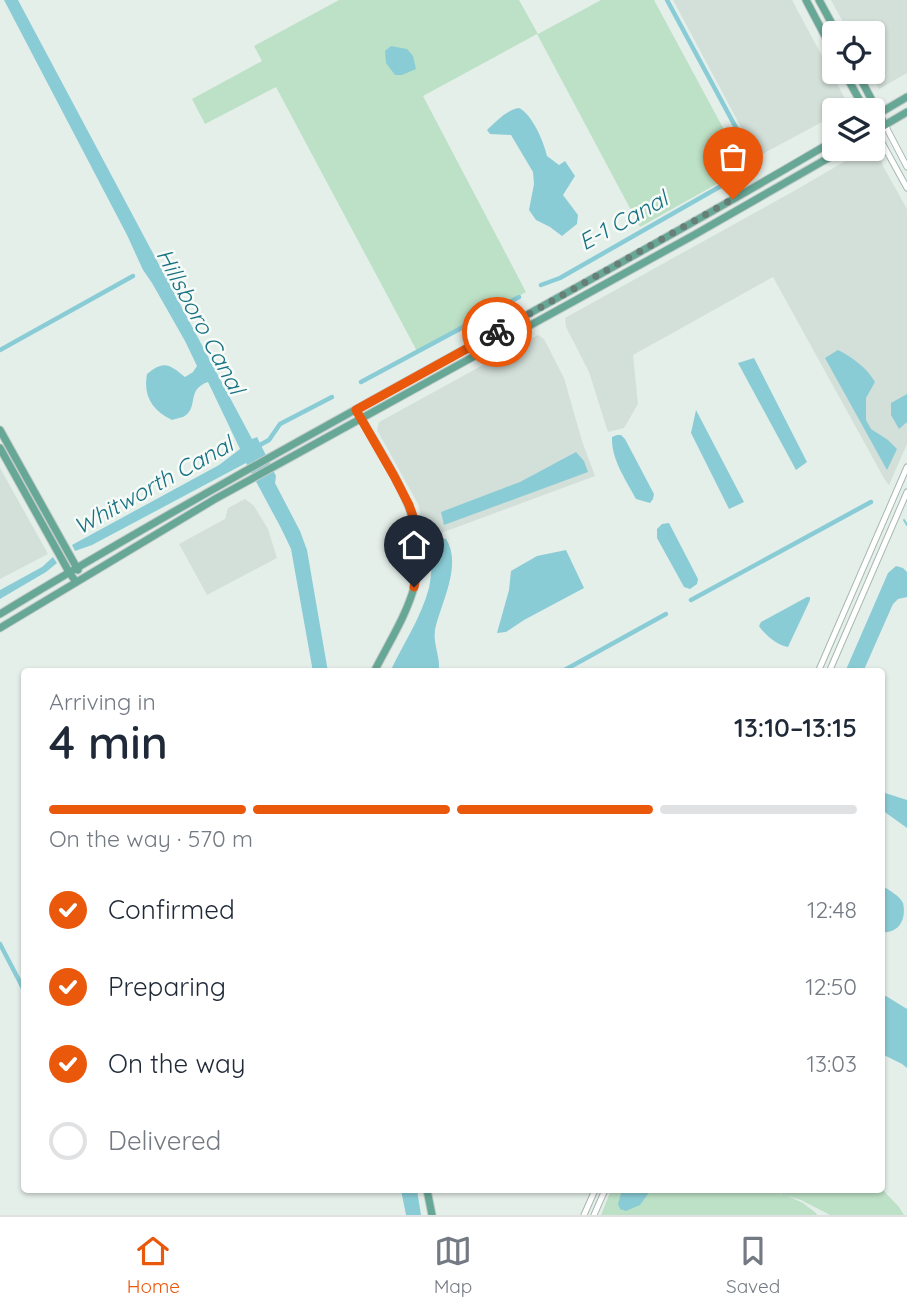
<!DOCTYPE html>
<html lang="en">
<head>
<meta charset="utf-8">
<style>
  :root { --surface:#fff; --page:#f2f2f3; --text:#1f2937; --muted:#747a83; --line:#e0e1e3; --accent:#ea580c }
  body { margin:0; font-family:Quicksand,sans-serif; background:var(--page); color:var(--text); height:100vh; display:flex; flex-direction:column; font-size:26px; white-space:nowrap }
  * { box-sizing:border-box; margin:0 }
  p { font-size:23px; color:var(--muted) }
  .icon { flex:none; width:38px; height:38px; fill:none; stroke:currentColor; stroke-width:2; stroke-linecap:round; stroke-linejoin:round }
  .map { position:relative; flex:1; overflow:hidden }
  .details { position:absolute; left:21px; top:668px; width:864px; height:525px; display:flex; flex-direction:column; background:var(--surface); border-radius:7px; box-shadow:0 2px 5px #0004 }
  .details>* { flex:none }
  .buttons { position:absolute; left:822px; top:21px; display:grid; gap:14px }
  .buttons a { display:grid; place-items:center; width:63px; height:63px; border-radius:7px; background:var(--surface); box-shadow:0 2px 5px #0004; font-size:35px }
  .pin { position:absolute; display:grid; place-items:center; width:60px; height:60px; color:#fff; margin:-72px -30px; border-radius:50% 50% 50% 0; rotate:-45deg; box-shadow:0 0 7px #0007 }
  .pin .icon { rotate:45deg }
  .courier { position:absolute; display:grid; place-items:center; width:70px; height:70px; margin:-35px; border:5px solid #ea580c; border-radius:50%; background:#fff; color:#222; box-shadow:0 2px 9px #0007 }
  .overview em { font-style:normal; font-weight:600 }
  .overview div { display:flex; flex-direction:column-reverse }
  .overview { display:flex; align-items:center; justify-content:space-between; height:119px; padding:0 28px }
  h1 { font-size:46px; font-weight:600; line-height:52px }
  .bar { display:grid; grid-template-columns:repeat(4,1fr); gap:10px 7px; align-content:center; height:84px; padding:0 28px }
  .bar i { height:9px; border-radius:5px; background:var(--line) }
  .bar .current { background:var(--accent) }
  .bar p { grid-column:span 4 }
  ol { padding:0 28px; list-style:none }
  li { display:flex; align-items:center; gap:21px; height:77px }
  li p { margin-inline-start:auto }
  li .icon { padding:7px; border-radius:50%; background:var(--accent); color:#fff; stroke-width:4 }
  li:last-child { color:var(--muted) }
  li i { width:38px; height:38px; border:4px solid var(--line); border-radius:50% }
  .menu { display:flex; justify-content:space-around; align-items:center; height:98px; border-top:2px solid var(--line); background:var(--surface); font-size:19px; color:var(--muted) }
  .menu a { display:grid; justify-items:center; gap:4px }
  .menu .current { color:var(--accent) }
  .map>svg:first-child { display:block }
  .built { fill:#d3dfd9 }
  .green { fill:#bde1c6 }
  .water { fill:#8accd6 }
  .lines { fill:none; stroke-linecap:round; stroke-linejoin:round }
  .stream { stroke:#8accd6; stroke-width:2 }
  .canal { stroke:#8accd6; stroke-width:4.5 }
  .minor-casing { stroke:#a7b8b1; stroke-width:7 }
  .major-casing { stroke:#c1cac8; stroke-width:9 }
  .minor { stroke:#fff; stroke-width:5 }
  .major { stroke:#67a795; stroke-width:7 }
  .done { stroke:#667f77; stroke-width:7; stroke-dasharray:0 12.6 }
  .route { stroke:#ea580c; stroke-width:9 }
  .labels { text-anchor:middle; dominant-baseline:central; stroke-width:5; stroke-linejoin:round; paint-order:stroke }
  .water-label { font-size:23px; font-style:italic; fill:#187283; stroke:#f6fbf8 }
</style>
</head>
<body>
<div class="map">
<svg width="907" height="1215" viewBox="0 0 907 1215">
  <rect width="100%" height="100%" fill="#e5efea"/>
  <g class="built">
    <path d="M673,0H792L850,108L845,110H835V115L757,157Z"/>
    <path d="M831,0H907V73L879,89L870,72H873V33H849Z"/>
    <path d="M873,147L879,153L883,166L907,209V444L889,485L885,480L773,277L633,355L638,404L624,428L608,432L589,372L566,327L565,318L794,191L866,149H873Z"/>
    <path d="M538,335L544,339L564,378L582,441L595,476L425,539L422,519L418,504L377,430L379,422Z"/>
    <path d="M0,468L48,554L0,579Z"/>
    <path d="M245,499L254,506L268,529L277,558L207,595L179,544L225,519L228,508Z"/>
  </g>
  <g class="green">
    <path d="M339,0H519L538,34L601,0H654L742,163L740,171L640,227L537,34L423,96L526,292L418,353L276,87L205,124L192,99L262,61L254,46Z"/>
    <path d="M882,1189L899,1207L904,1215H830L801,1200L788,1196L803,1203L816,1213L817,1215H601L611,1190H772L782,1194L781,1190Z"/>
  </g>
  <g class="water">
    <path d="M4,0H18L252,439L257,437L276,476L275,483L300,531L307,550L328,672H313L291,549L281,528L246,463L92,545L75,551L72,545L219,465L240,449L208,382C185,390 200,408 183,417C179,418 175,419 172,420C152,410 143,396 147,374C164,360 169,364 185,377L193,372L197,366L185,341L152,283L143,270L127,235Z"/>
    <path d="M391,46L407,49L413,56L416,69L402,75H395L386,63L385,51Z"/>
    <path d="M519,108C532,114 544,142 547,156L559,165L565,161L575,176L563,195L578,215L577,224L562,236L550,227L536,220L529,210L534,184L533,172L511,135L490,134L487,130C496,122 506,110 519,108Z"/>
    <path d="M838,350C852,357 867,368 875,382L866,398V420L871,429L888,440L897,449L887,470L825,358Z"/>
    <path d="M754,358L807,462L796,470L738,363Z"/>
    <path d="M907,394V422L899,429L891,415V403Z"/>
    <path d="M696,410L744,502L729,509L691,433Z"/>
    <path d="M617,435H621L625,439L654,494L653,499L650,503L636,499C626,480 611,459 612,437Z"/>
    <path d="M576,452L584,461L588,472L444,525L441,512L520,482Z"/>
    <path d="M669,523L698,579L697,584L690,589L684,587L657,538V529L662,524Z"/>
    <path d="M441,538L446,539C463,565 440,605 435,630C433,644 440,656 439,669L436,672H390C403,644 421,618 429,588C432,573 432,559 433,544Z"/>
    <path d="M566,550L584,588L524,620L506,632L497,633L509,590L511,571L537,556Z"/>
    <path d="M53,557L57,563L46,572L0,599V590L42,567Z"/>
    <path d="M896,566L903,568L907,572V597L898,599L893,604L863,672H845L888,573Z"/>
    <path d="M807,597H810V600L788,647C778,646 764,634 759,626L761,622Z"/>
    <path d="M882,792L907,800V828L882,810Z"/>
    <path d="M882,886C889,890 900,896 903,903C907,920 898,934 882,932Z"/>
    <path d="M882,996H886L907,1009V1068L902,1064L882,1054Z"/>
    <path d="M401,1190H417L421,1215H406Z"/>
    <path d="M622,1190H651L640,1205L626,1211L620,1209L618,1204Z"/>
  </g>
  <g class="lines">
    <path class="stream" d="M904,520L907,525"/>
    <g class="canal">
      <path d="M667,0L754,161"/>
      <path d="M541,285L560,278L721,186"/>
      <path d="M0,350L133,276"/>
      <path d="M361,382L519,297"/>
      <path d="M258,446L269,440L280,424L332,397"/>
      <path d="M691,600L871,502"/>
      <path d="M561,672L666,614"/>
      <path d="M0,944L24,990"/>
    </g>
    <g class="minor-casing">
      <g id="minor">
        <path d="M885,125L907,167"/>
        <path d="M875,130L907,188"/>
        <path d="M818,672L907,467"/>
        <path d="M829,672L907,492"/>
        <path d="M584,1215L595,1190"/>
        <path d="M594,1215L605,1190"/>
      </g>
    </g>
    <g class="major-casing">
      <g id="major">
        <path d="M806,0L835,55"/>
        <path d="M819,0L837,33"/>
        <path d="M844,72L865,110"/>
        <path d="M857,72L885,125"/>
        <path d="M873,117L907,97"/>
        <path d="M873,132L907,112"/>
        <path d="M360,416C389,468 431,522 415,584C407,615 388,644 374,672"/>
        <path d="M0,430L78,570"/>
        <path d="M0,448L69,572L76,582"/>
        <path d="M0,614C273,448 559,303 835,140"/>
        <path d="M0,628L215,499L694,235L844,149"/>
        <path d="M427,1190L432,1215"/>
      </g>
    </g>
    <use href="#minor" class="minor"/>
    <use href="#major" class="major"/>
  </g>
  <g class="lines">
    <path class="done" d="M497,332L733,199"/>
    <path class="route" d="M414,587L419,558L415,522L409,505L394,476L356,410L497,332"/>
  </g>
  <g class="labels">
    <g class="water-label">
      <text transform="translate(623 220) rotate(-29)">E-1 Canal</text>
      <text transform="translate(201 321) rotate(62)">Hillsboro Canal</text>
      <text transform="translate(153 485) rotate(-29)">Whitworth Canal</text>
    </g>
  </g>
</svg>
<div class="buttons">
<a><svg class="icon" aria-label="locate" viewBox="0 0 24 24"><circle cx="12" cy="12" r="6"/><path d="M12 2v4M12 18v4M2 12h4M18 12h4"/></svg></a>
<a><svg class="icon" aria-label="layers" viewBox="0 0 24 24"><path d="M12 4l9 5-9 5-9-5zM3 14l9 5 9-5"/></svg></a>
</div>
<div class="pin" style="left:733px;top:199px;background:#ea580c"><svg class="icon" aria-label="bag" viewBox="0 0 24 24"><path d="M5 8h14l-1 12H6zM9 8a3 3 0 0 1 6 0"/></svg></div>
<div class="pin" style="left:414px;top:587px;background:#1f2937"><svg class="icon" aria-label="home" viewBox="0 0 24 24"><path d="M3 11l9-7 9 7M6 9v11h12V9"/></svg></div>
<div class="courier" style="left:497px;top:332px"><svg class="icon" aria-label="bike" viewBox="0 0 24 24"><circle cx="6" cy="16" r="4"/><circle cx="18" cy="16" r="4"/><path d="M6 16l4-8h5l3 8M10 8l3 8H6M13 5h3"/></svg></div>
<section class="details">
<div class="overview"><div><h1>4 min</h1><p>Arriving in</p></div><em>13:10–13:15</em></div>
<div class="bar"><i class="current"></i><i class="current"></i><i class="current"></i><i></i><p>On the way · 570 m</p></div>
<ol>
<li><svg class="icon" aria-label="check" viewBox="0 0 24 24"><path d="M5 12l5 5 9-10"/></svg>Confirmed<p>12:48</p></li>
<li><svg class="icon" aria-label="check" viewBox="0 0 24 24"><path d="M5 12l5 5 9-10"/></svg>Preparing<p>12:50</p></li>
<li><svg class="icon" aria-label="check" viewBox="0 0 24 24"><path d="M5 12l5 5 9-10"/></svg>On the way<p>13:03</p></li>
<li><i></i>Delivered</li>
</ol>
</section>
</div>
<nav class="menu">
<a class="current"><svg class="icon" aria-label="home" viewBox="0 0 24 24"><path d="M3 11l9-7 9 7M6 9v11h12V9"/></svg>Home</a>
<a><svg class="icon" aria-label="map" viewBox="0 0 24 24"><path d="M3 6l6-2 6 2 6-2v14l-6 2-6-2-6 2zM9 4v14M15 6v14"/></svg>Map</a>
<a><svg class="icon" aria-label="saved" viewBox="0 0 24 24"><path d="M7 4h10v16l-5-4-5 4z"/></svg>Saved</a>
</nav>
</body>
</html>
